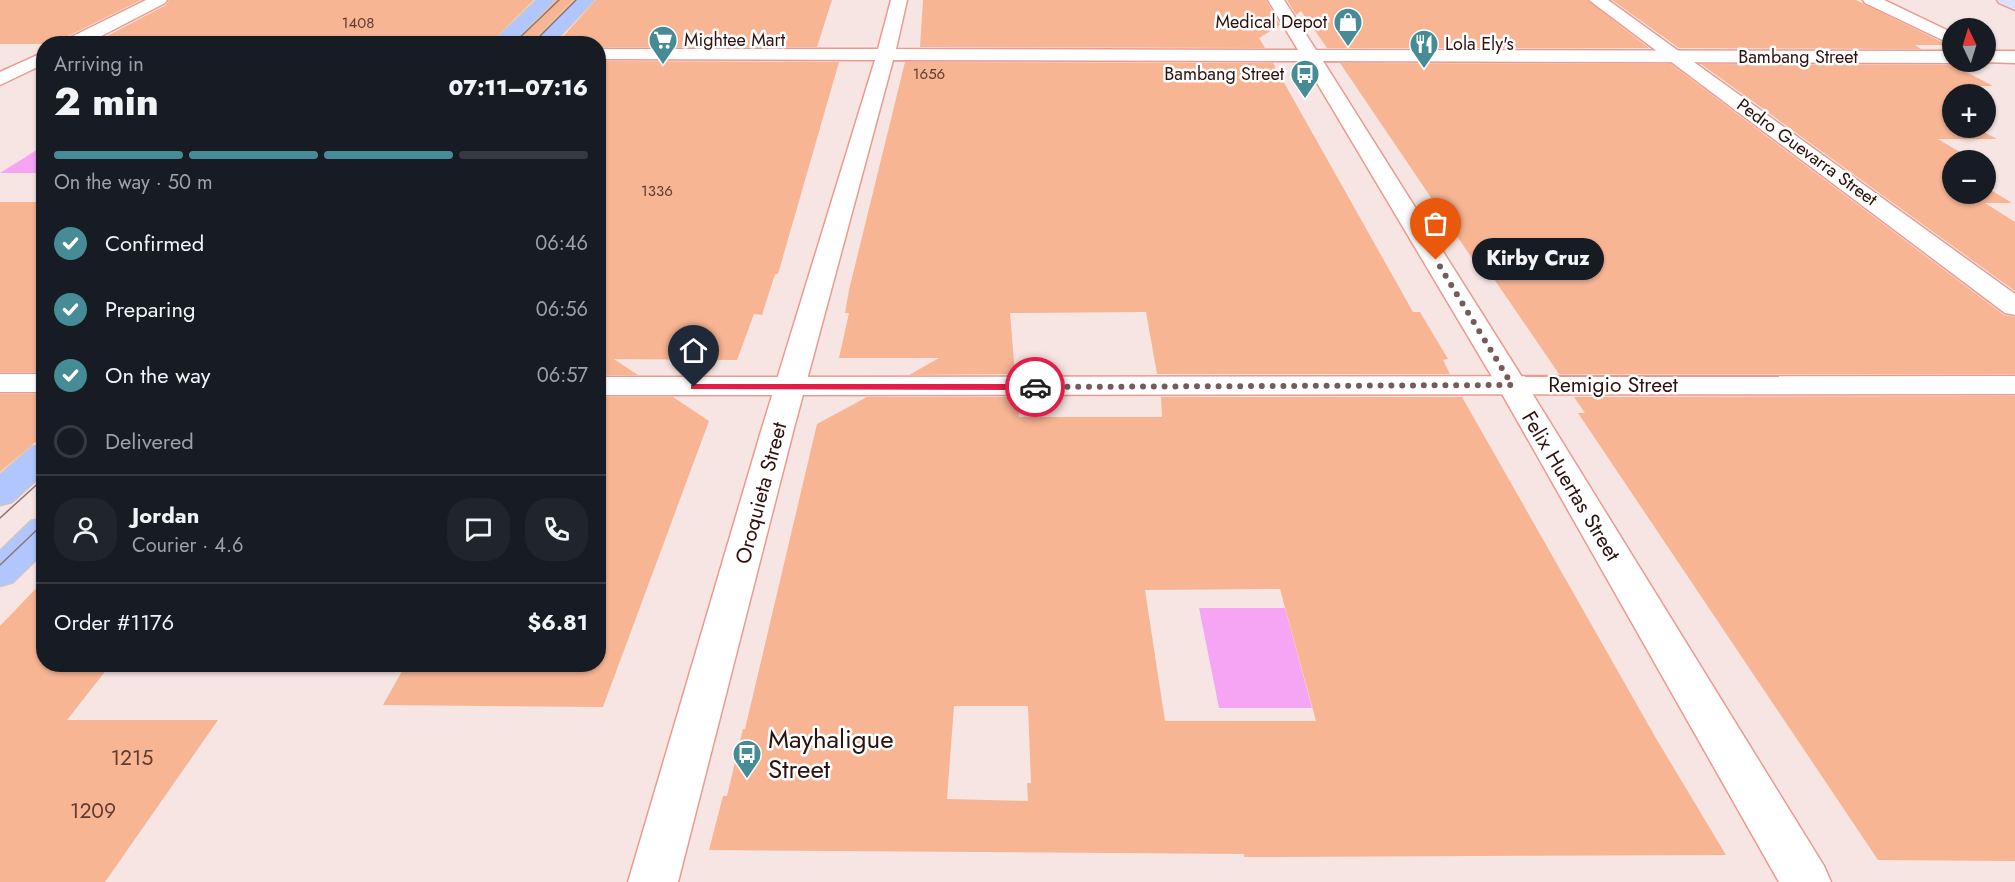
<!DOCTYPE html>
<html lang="en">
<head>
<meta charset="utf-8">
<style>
  :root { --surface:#171b24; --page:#20242c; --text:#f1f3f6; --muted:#9ea1a6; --line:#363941; --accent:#468c96 }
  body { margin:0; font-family:Jost,sans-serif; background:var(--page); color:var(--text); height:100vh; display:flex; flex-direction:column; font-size:22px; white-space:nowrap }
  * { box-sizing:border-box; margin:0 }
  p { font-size:20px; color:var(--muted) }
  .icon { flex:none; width:33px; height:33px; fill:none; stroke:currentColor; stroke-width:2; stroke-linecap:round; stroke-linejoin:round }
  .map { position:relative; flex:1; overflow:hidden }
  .sheet { position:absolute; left:36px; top:36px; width:570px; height:636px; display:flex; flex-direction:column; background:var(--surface); border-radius:24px; box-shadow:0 2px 4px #0004 }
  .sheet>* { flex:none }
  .needle { width:39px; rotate:356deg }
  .fabs { position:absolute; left:1942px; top:18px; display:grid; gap:12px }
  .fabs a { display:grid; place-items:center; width:54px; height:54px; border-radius:50%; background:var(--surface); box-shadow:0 2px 4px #0004; font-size:30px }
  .pin { position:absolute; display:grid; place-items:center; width:51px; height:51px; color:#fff; margin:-62px -26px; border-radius:50% 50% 50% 0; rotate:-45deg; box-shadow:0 0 6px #0007 }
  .pin .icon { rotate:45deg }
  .courier { position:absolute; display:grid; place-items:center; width:60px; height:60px; margin:-30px; border:4px solid #e11d48; border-radius:50%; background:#fff; color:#222; box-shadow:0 2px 8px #0007 }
  .bubble { position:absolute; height:42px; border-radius:21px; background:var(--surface); box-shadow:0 2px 4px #0004; font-size:20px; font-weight:800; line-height:42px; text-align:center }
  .headline em { font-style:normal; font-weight:800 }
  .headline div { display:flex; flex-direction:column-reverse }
  .headline { display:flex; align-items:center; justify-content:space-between; height:102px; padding:0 18px }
  h1 { font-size:39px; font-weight:800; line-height:45px }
  .bar { display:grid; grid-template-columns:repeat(4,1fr); gap:9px 6px; align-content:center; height:72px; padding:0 18px }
  .bar i { height:8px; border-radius:4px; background:var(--line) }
  .bar .selected { background:var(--accent) }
  .bar p { grid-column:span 4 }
  .line { display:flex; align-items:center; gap:15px; padding:0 18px; border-top:2px solid var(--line) }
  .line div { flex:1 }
  .round { display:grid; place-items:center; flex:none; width:63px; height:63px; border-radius:24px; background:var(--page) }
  ol { padding:0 18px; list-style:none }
  li { display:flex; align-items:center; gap:18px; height:66px }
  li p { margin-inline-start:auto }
  li .icon { padding:6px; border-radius:50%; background:var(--accent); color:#fff; stroke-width:4 }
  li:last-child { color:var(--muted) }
  li i { width:33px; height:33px; border:3px solid var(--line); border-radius:50% }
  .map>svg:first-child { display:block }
  .green { fill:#f6a5f4 }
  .building { fill:#f7b594; fill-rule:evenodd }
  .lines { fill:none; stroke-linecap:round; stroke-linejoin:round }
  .minor-casing { stroke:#eb9a90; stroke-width:3 }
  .tertiary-casing { stroke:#eb9a90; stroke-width:3 }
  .secondary-casing { stroke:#eb9a90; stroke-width:3 }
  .primary-casing { stroke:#cdc6c5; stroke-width:3 }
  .minor { fill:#fff; fill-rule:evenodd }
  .tertiary { fill:#fff; fill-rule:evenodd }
  .secondary { fill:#d8e2ff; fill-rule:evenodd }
  .primary { fill:#b1c6fe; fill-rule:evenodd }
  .tram { stroke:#8c7471; stroke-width:1.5 }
  .route { fill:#e11d48 }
  .done { stroke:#755b59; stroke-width:6; stroke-dasharray:0 10.8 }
  .labels { text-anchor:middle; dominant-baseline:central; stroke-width:5; stroke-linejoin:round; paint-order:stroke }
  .far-number-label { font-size:15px; fill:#613a30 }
  .far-poi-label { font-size:18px; fill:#2f110e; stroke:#fff; text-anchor:end }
  .far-street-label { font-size:18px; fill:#2f110e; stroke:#fff }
  .street-label { font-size:21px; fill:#2f110e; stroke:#fff }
  .near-number-label { font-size:21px; fill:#613a30 }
  .near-poi-label { font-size:26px; fill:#2f110e; stroke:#fff; text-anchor:start }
</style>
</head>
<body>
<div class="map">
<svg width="2015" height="882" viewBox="0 0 2015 882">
  <rect width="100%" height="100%" fill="#f7e5e3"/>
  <g class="green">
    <path d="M43,146V173H0Z"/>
    <path d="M1199,608H1285L1312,708H1219Z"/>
    <path d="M332,665V664L406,665L402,670H329Z"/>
  </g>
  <g class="building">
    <path d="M0,0H141L64,38L60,44H0Z"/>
    <path d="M169,0H534L489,44H92L166,5Z"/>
    <path d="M556,0H574L530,44H515Z"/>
    <path d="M596,0H832L817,47H598V44H556Z"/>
    <path d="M923,0H1266L1280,25L1259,38L1265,48L920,47Z"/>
    <path d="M1287,0H1587L1649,48H1327L1301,11L1296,15Z"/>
    <path d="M1612,0H1856L1948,45H1915L1921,49L1679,48Z"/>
    <path d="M598,61L839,62L778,274H775L762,315L754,314L737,360L614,359L638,375H598Z"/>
    <path d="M905,62L1273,63L1413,312H1420L1448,359L1443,360L1450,374H1157L1146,312L1010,313L1015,374L909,375L939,358H839L849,313H845L849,290Z"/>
    <path d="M1340,63L1671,64L2004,315L2015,317V374H1559L1494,279H1486Z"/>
    <path d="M1701,64L1953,65L1993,86H1967L1983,94H1953V128H1976L1997,139H1938L1973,160H1953V194H1986V187L2012,203H1985L2015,222V291Z"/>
    <rect x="0" y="202" width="44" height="170"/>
    <path d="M0,394H44V435L0,472Z"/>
    <path d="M2015,396V861L1878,860L1578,413H1585L1574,397Z"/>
    <path d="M598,397H673L709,421L603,707L383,705L406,664H598Z"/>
    <path d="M867,397H1017L1019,417H1162L1161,397H1462L1657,740L1726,855L1244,857V854L709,850L723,796H727L743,729H745L817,424ZM1280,589L1316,721H1165L1145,590ZM954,706H1028L1031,783H1027L1028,801L947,799Z"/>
    <path d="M44,580V664H111L67,720H218L105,882H0V626Z"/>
  </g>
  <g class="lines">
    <g class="minor-casing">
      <g id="minor">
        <path d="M146,0H167L165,3L86,44H62L65,40Z"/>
        <path d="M1589,0H1608L2015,294V315L2005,313Z"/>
        <path d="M1863,0H1884L1953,33V45L1865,3Z"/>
        <rect x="0" y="374" width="44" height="18"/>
        <path d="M2015,376V394L598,395V377Z"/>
      </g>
    </g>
    <g class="tertiary-casing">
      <g id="tertiary">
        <path d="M891,0H907L896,49L1298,50L1268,0H1284L1316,50L1953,51V62H1957L1953,63L1323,61L1527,385L1824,866L1831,882H1779L1497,385L1304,61L893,60L794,428L678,882H628L762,428L875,60L598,59V49H878Z"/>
        <path d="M1986,51H2015V63L1982,62H1986Z"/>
        <path d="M44,52V64L0,85V72Z"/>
      </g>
    </g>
    <g class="secondary-casing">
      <path id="secondary" d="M1997,0H2015V10L1999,3Z"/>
    </g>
    <g class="primary-casing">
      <g id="primary">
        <path d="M537,0H554L511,44H491Z"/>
        <path d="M577,0H594L552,44H532Z"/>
        <path d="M44,444V473L12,502L0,505V475L32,447Z"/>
        <path d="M44,518V552L13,582L0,586V551L31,521Z"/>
      </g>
    </g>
    <use href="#minor" class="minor"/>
    <use href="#tertiary" class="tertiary"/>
    <use href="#secondary" class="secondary"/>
    <use href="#primary" class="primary"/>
    <g class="tram">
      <path d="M513,44L559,0"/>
      <path d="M532,44L576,0"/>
      <path d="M0,518L44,478"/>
      <path d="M0,565L44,523"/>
    </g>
  </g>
  <path class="route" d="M694,384H1035L1039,387L1035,390L691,389V385Z"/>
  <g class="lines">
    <path class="done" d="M1035,387L1512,385L1436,260"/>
  </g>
  <defs>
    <g id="shop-pin" transform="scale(1.5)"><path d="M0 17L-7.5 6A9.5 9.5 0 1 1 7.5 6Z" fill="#468c96" stroke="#fff"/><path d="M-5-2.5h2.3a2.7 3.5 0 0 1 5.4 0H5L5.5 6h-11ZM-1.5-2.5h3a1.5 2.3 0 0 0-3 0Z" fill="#fff"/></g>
    <g id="supermarket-pin" transform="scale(1.5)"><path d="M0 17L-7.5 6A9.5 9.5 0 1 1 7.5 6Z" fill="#468c96" stroke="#fff"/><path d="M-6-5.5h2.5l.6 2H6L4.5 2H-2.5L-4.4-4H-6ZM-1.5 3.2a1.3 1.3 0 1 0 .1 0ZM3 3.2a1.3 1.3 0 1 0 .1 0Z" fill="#fff"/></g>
    <g id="restaurant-pin" transform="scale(1.5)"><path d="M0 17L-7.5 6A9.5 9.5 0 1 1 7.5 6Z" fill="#468c96" stroke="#fff"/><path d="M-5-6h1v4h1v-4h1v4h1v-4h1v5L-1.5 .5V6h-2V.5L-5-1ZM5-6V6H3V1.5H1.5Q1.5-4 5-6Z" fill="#fff"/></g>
    <g id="bus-pin" transform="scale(1.5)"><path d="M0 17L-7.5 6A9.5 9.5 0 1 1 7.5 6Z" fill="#468c96" stroke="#fff"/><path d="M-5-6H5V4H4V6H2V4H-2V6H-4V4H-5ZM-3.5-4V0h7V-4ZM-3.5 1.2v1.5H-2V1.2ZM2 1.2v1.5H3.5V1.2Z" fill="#fff"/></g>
  </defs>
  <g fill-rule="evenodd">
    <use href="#shop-pin" x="1348" y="22"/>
    <use href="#supermarket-pin" x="663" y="40"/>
    <use href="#restaurant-pin" x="1424" y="44"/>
    <use href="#bus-pin" x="1305" y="74"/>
    <use href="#bus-pin" x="747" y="754"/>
  </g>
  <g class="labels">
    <g class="far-number-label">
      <text x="358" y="23">1408</text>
      <text x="929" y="74">1656</text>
      <text x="657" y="191">1336</text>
    </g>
    <g class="far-poi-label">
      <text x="1327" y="22">Medical Depot</text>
      <text x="684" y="40" text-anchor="start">Mightee Mart</text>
      <text x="1445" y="44" text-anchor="start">Lola Ely's</text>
      <text x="1284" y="74">Bambang Street</text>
    </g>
    <g class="far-street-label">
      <text x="1798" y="57">Bambang Street</text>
      <text transform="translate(1807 152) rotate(36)">Pedro Guevarra Street</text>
    </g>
    <g class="street-label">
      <text x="1613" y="385">Remigio Street</text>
      <text transform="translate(1571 486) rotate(59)">Felix Huertas Street</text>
      <text transform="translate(761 493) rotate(-75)">Oroquieta Street</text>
    </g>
    <g class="near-number-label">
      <text x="132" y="758">1215</text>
      <text x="93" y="811">1209</text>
    </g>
    <g class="near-poi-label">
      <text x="768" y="739">Mayhaligue<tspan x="768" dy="30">Street</tspan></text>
    </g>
  </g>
</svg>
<div class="fabs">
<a><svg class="needle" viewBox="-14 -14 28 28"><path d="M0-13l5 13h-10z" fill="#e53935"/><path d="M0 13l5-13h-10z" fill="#9ea1a6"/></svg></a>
<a>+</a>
<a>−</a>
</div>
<div class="pin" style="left:1436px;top:260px;background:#ea580c"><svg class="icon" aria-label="bag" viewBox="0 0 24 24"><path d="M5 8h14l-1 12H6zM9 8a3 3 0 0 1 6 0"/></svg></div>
<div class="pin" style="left:694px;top:387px;background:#1f2937"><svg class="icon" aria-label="home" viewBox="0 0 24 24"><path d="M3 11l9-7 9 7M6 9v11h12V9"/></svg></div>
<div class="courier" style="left:1035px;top:387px"><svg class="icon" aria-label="car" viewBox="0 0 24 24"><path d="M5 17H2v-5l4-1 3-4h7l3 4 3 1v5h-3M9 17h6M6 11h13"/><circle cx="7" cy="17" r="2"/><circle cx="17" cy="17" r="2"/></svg></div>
<div class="bubble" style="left:1472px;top:238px;width:132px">Kirby Cruz</div>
<section class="sheet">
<div class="headline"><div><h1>2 min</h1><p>Arriving in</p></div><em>07:11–07:16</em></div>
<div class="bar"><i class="selected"></i><i class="selected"></i><i class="selected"></i><i></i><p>On the way · 50 m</p></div>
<ol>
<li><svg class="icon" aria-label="check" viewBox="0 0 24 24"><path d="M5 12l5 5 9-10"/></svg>Confirmed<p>06:46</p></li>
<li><svg class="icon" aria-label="check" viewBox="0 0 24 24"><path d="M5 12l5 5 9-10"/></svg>Preparing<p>06:56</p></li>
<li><svg class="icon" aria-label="check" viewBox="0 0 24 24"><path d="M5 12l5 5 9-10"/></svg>On the way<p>06:57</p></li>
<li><i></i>Delivered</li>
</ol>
<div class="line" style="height:108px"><a class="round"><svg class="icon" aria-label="person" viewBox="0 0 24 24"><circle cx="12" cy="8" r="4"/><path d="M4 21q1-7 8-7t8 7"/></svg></a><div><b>Jordan</b><p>Courier · 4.6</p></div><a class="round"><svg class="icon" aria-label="chat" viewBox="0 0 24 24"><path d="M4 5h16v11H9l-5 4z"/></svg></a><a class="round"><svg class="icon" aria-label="phone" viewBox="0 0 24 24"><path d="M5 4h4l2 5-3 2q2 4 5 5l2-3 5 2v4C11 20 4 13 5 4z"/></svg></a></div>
<div class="line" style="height:78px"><div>Order #1176</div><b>$6.81</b></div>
</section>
</div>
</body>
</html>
